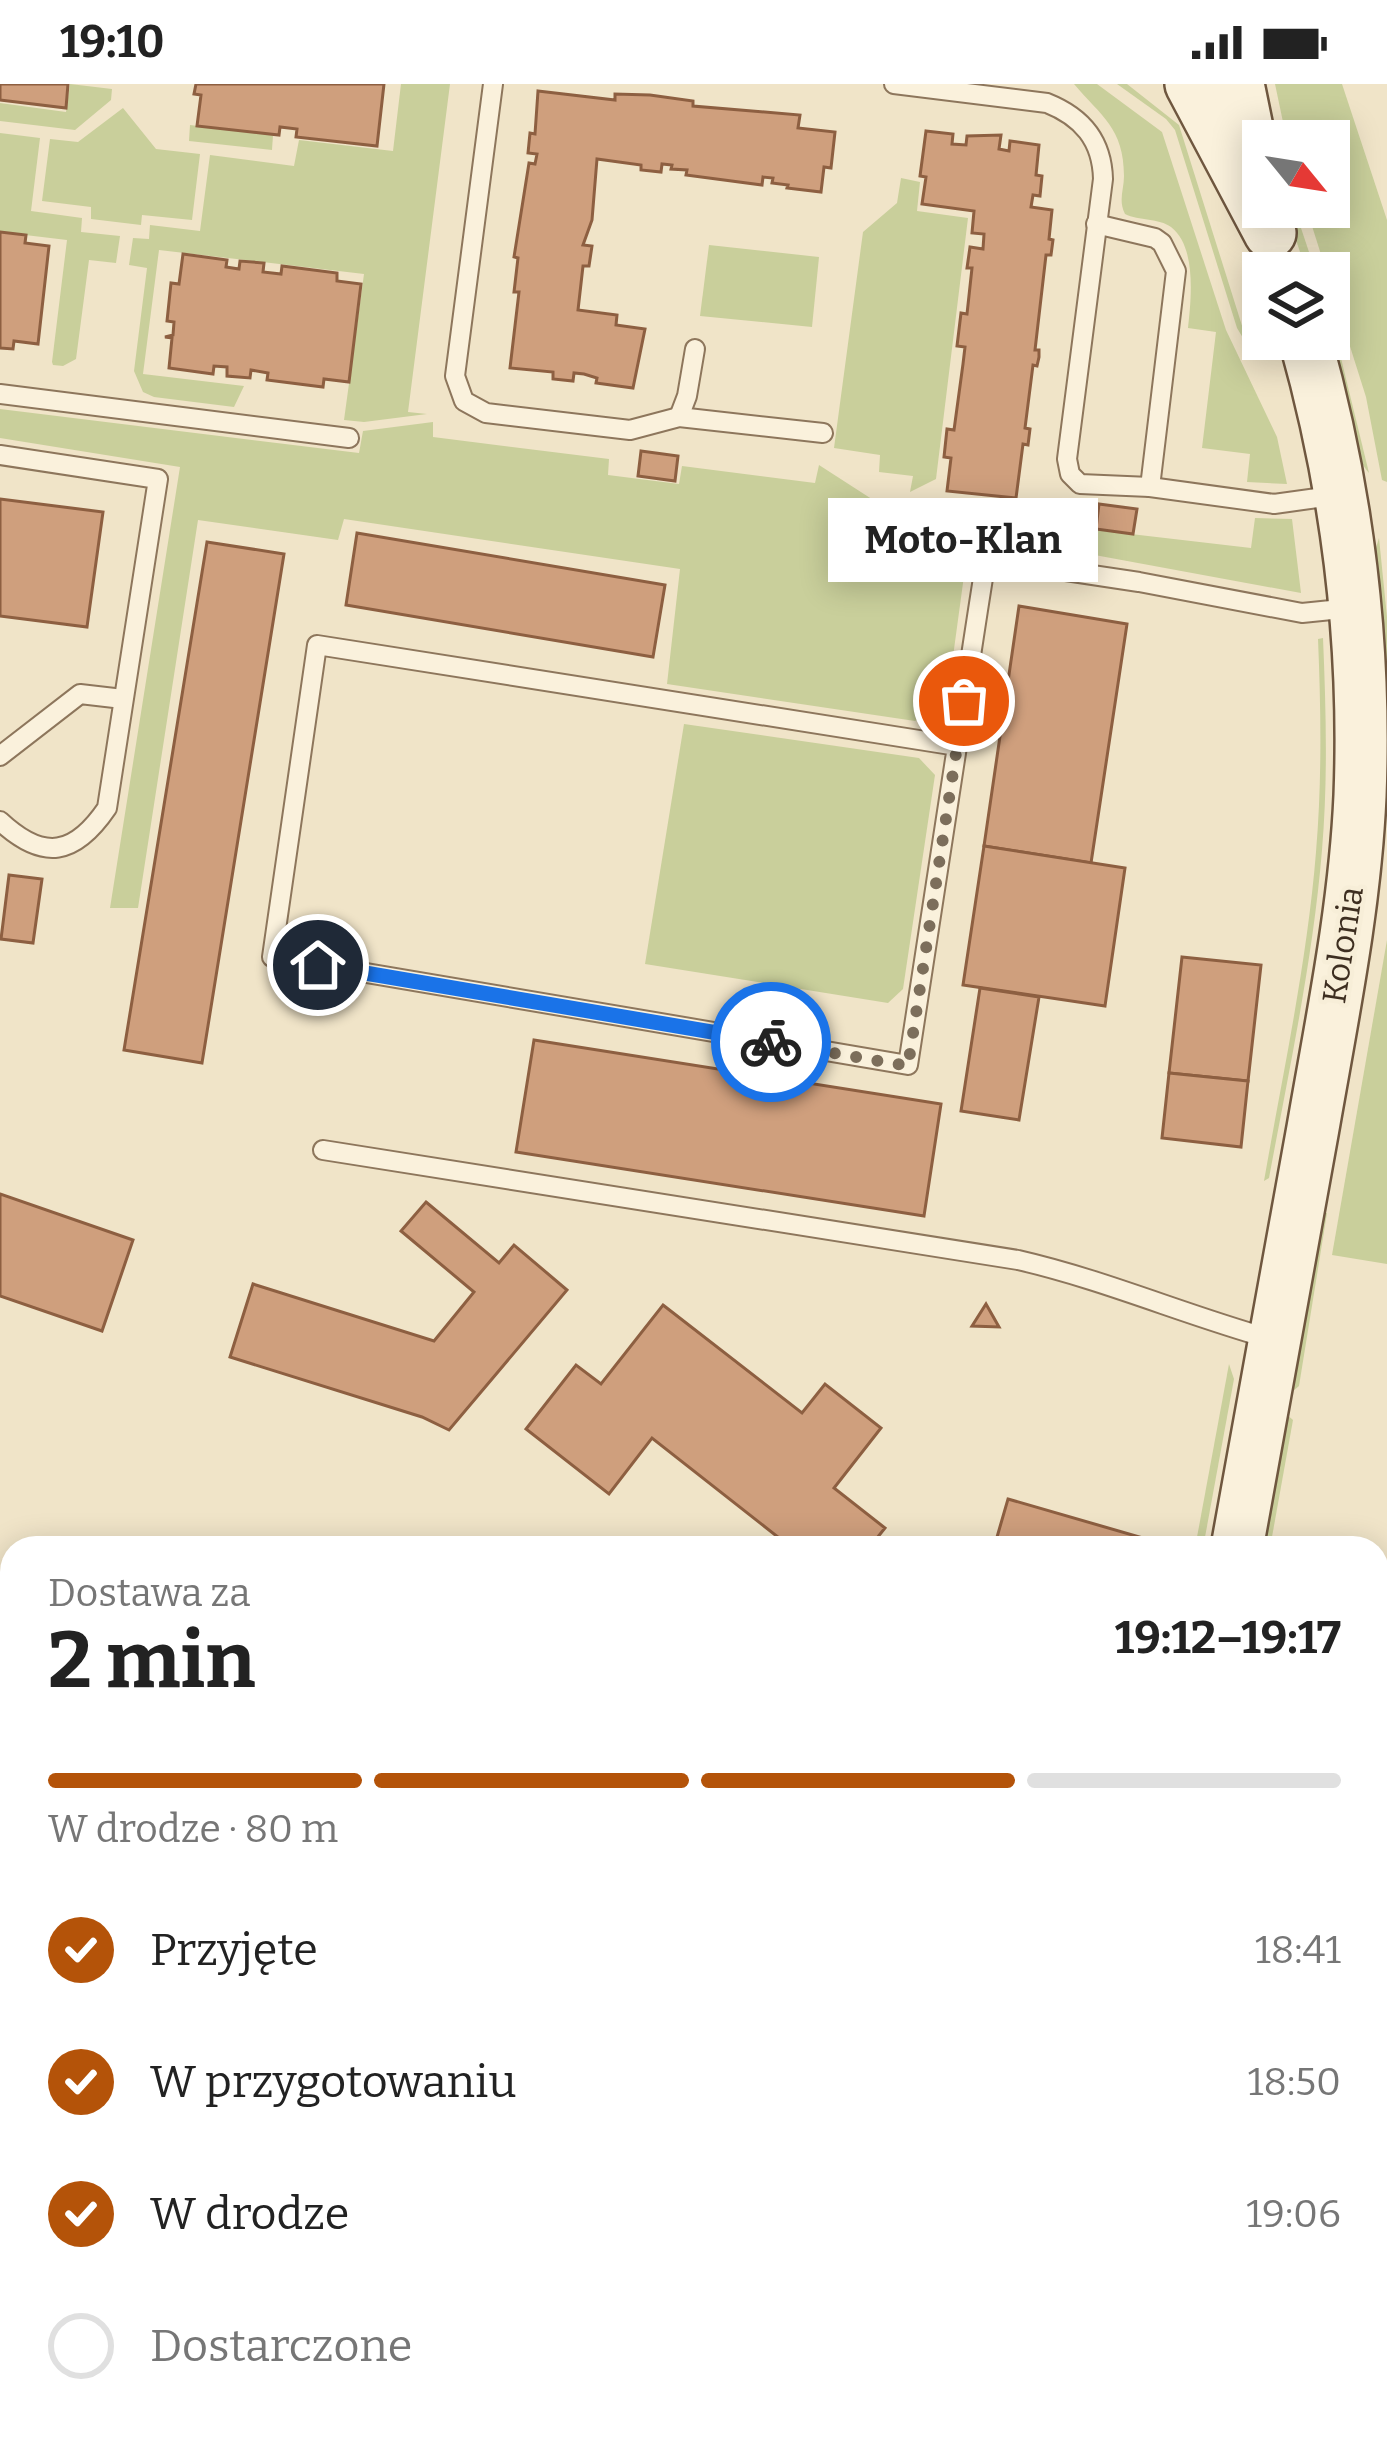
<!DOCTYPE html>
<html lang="pl">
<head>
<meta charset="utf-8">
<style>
  :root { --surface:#fff; --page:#f6f6f6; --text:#222; --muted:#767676; --line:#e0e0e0; --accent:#b45309 }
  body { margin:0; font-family:Bitter,serif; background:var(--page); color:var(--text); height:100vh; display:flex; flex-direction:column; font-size:45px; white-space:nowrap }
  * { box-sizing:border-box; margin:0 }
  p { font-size:39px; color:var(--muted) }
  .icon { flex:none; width:66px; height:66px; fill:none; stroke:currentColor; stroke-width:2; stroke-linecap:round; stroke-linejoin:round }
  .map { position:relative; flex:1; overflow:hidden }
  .details { position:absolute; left:0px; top:1452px; width:1389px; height:903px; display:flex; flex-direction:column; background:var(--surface); border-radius:36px 36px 0 0; box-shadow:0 6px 30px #0003 }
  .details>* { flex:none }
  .needle { width:78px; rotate:120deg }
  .fabs { position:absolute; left:1242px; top:36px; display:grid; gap:24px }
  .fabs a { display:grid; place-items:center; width:108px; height:108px; border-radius:0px; background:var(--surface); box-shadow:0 6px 30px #0003; font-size:60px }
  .pin { position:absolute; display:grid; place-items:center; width:102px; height:102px; color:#fff; margin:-51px; border:6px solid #fff; border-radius:50%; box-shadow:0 3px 12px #0007 }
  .courier { position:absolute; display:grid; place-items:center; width:120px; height:120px; margin:-60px; border:9px solid #1a73e8; border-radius:50%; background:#fff; color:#222; box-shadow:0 3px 15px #0007 }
  .bubble { position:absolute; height:84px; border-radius:0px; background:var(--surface); box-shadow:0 6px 30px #0003; font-size:39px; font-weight:700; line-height:84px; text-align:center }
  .summary em { font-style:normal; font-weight:700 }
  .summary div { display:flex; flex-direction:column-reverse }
  .summary { display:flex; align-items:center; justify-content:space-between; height:204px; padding:0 48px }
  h1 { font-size:78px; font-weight:700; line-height:90px }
  .bar { display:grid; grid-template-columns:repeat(4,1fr); gap:18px 12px; align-content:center; height:144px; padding:0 48px }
  .bar i { height:15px; border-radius:9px; background:var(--line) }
  .bar .current { background:var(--accent) }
  .bar p { grid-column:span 4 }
  ol { padding:0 48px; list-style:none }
  li { display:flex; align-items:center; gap:36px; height:132px }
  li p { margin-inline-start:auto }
  li .icon { padding:12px; border-radius:50%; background:var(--accent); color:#fff; stroke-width:4 }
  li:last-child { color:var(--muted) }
  li i { width:66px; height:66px; border:6px solid var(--line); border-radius:50% }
  .status { display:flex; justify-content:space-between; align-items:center; height:84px; padding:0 60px; background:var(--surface); direction:ltr }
  .status svg { height:33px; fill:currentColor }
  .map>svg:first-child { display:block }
  .green { fill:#c9cf9b }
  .building { fill:#cf9f7d; stroke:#8d5f41; stroke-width:3 }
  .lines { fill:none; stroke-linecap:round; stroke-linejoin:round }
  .lane-casing { stroke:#8d765c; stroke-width:22 }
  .secondary-casing { stroke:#6f573f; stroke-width:56 }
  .lane { stroke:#faf1dc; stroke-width:18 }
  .secondary { stroke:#faf1dc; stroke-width:51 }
  .done { stroke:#7c6e5b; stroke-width:12; stroke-dasharray:0 21.6 }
  .route { stroke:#1a73e8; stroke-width:15 }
  .labels { text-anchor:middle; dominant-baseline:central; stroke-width:9; stroke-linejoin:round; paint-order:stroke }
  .street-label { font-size:33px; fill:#3d2e20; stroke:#f7eed8 }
</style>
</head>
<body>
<div class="status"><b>19:10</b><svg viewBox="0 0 49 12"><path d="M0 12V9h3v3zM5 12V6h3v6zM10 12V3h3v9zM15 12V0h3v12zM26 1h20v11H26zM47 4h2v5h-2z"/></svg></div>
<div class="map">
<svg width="1387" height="2354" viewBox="0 0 1387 2354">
  <rect width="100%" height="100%" fill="#f0e4c8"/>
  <g class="green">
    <path d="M70,0L112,5L111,16L75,46L0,37V19L66,28Z"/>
    <path d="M401,0H450L408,328L427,330L364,338L344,336L364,190L159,166L143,290L244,302L234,323L154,313L143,308L134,287L147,184L129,181L133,154L149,155L150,141L200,147L210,71L294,82L299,56L393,67Z"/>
    <path d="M1074,0H1097L1162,48L1226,246L1277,353L1287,400L1247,398L1250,370L1202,364L1216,248L1188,244C1191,216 1197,163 1171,143C1159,134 1139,137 1125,130C1118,116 1124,106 1124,92C1124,44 1101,32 1074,0Z"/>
    <path d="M1117,0H1127L1179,41L1249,264L1237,244L1175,46L1166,35Z"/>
    <path d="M1275,0H1342L1387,136V398L1382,396L1366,313L1306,123H1329V57H1287Z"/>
    <path d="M123,24L156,65L200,70L192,136L142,131L141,141L91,135V123L42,117L50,55L78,58Z"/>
    <path d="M190,41L273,51L272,66L189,57Z"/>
    <path d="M0,49L40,54L31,127L82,134L81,148L120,152L116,179L89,176L76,275L63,282L53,281L52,278L67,156L0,148Z"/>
    <path d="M901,94L920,98L917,127L968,134L936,395L910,408L913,392L879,388L880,371L834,364L863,148L897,119Z"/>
    <path d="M1285,123H1294L1316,189H1307Z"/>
    <path d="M709,161L819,173L812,243L700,232Z"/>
    <path d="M1329,225L1369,389C1346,365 1329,261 1329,225Z"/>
    <path d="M0,325L359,369L363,347L433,338V353L609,375L608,391L679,400L682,382L815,399L819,381L926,450L986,455L966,477L949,602L932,629L915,637L667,600L680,485L344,435L338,456L198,436L138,824H110L180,383L0,354Z"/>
    <path d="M1255,434L1292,435L1301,509L1035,460L1062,442L1251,464Z"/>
    <path d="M1379,454L1387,533V693L1383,688L1373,474Z"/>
    <path d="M1323,554C1326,625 1328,696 1322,766C1313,876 1289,986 1269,1094L1264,1097C1283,988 1307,879 1316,768C1322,697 1321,627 1318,555Z"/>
    <path d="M684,640L919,674L935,691L903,905L888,919L645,880Z"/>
    <path d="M1387,856V1180L1332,1171Z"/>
    <path d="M1323,1129H1327L1299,1302L1293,1307L1289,1306Z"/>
    <path d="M1229,1280L1234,1295L1203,1464H1195Z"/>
    <path d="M1285,1329L1293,1336L1270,1464H1261Z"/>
    <path d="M1377,1801L1387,1802V2354H1344L1338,2343H1377Z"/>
    <path d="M12,2233V2288L0,2287V2240Z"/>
    <path d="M688,2343H761L768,2354H687Z"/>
    <path d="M842,2343H1035L1038,2354H849Z"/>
  </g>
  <g class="building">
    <path d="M0,0H68L66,24L0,16Z"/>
    <path d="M196,0H384L377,62L296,53L297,45L280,43L279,51L197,42L201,11L194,10Z"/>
    <path d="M538,7L615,16V10L650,11L693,17V22L800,31L798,44L835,48L831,84L824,83L821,108L787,104L788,101L772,99L773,94L763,93L762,101L686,91L687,86L671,85L672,81L662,80L661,88L641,86V81L597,75L592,136L583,161L592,162L589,182H583L578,226L617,231L616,241L645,245L633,304L596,299L597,294L584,290L574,289L573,297L553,295V288L510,284L519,208H514L518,174L514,173L529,79L535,80L537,70L528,69L530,49L535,50Z"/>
    <path d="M926,47L953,50L952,60L966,61L967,52L1001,51L999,65L1009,67L1010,57L1039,61L1036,91L1042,92L1040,112L1033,111L1031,123L1052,126L1049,155L1053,156L1051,171H1046L1035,266H1039V273L1037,282L1033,281L1025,344L1030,345L1028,361L1023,360L1016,414L947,407L951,374L944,373L947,345L954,346L963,280L965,263L957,262L961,229L967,230L972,184H967L970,163L983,165L984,150L972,149L974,127L922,120L926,93L920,92Z"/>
    <path d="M0,148L26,151L25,159L49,162L38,260L14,257L13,265L0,264Z"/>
    <path d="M183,170L227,176L226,183L239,185L240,177L264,179L263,188L281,190L282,182L337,189V197L361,200L349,298L324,295L323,303L267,296L268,289L251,286L250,294L227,292V283L214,282L213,290L169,284L172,254L165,253L173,251L174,238L167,237L171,199L179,200Z"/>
    <path d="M641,367L678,372L675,397L638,392Z"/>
    <path d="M0,415L103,428L87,543L0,532Z"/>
    <path d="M1099,420L1137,425L1133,450L1096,445Z"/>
    <path d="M357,449L665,501L653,573L346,521Z"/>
    <path d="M207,458L284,470L202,979L124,966Z"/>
    <path d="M1019,522L1127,540L1091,779L984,762Z"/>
    <path d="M984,762L1125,784L1105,922L963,901Z"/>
    <path d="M9,791L42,795L33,859L1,855Z"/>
    <path d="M1182,873L1261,881L1248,997L1169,989Z"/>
    <path d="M980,904L1039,913L1019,1036L961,1027Z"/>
    <path d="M534,956L941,1020L924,1132L516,1068Z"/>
    <path d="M1169,989L1248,997L1241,1063L1162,1054Z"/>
    <path d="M0,1110L133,1156L102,1247L0,1212Z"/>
    <path d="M426,1118L499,1179L514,1161L567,1206L449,1346L422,1333L230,1273L253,1200L434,1257L474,1208L401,1147Z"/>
    <path d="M986,1220L999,1243L972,1242Z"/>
    <path d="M663,1221L802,1329L825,1300L881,1344L834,1404L885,1444L869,1464H778L783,1457L652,1354L609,1410L526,1345L576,1281L601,1300Z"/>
    <path d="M1008,1415L1143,1454L1140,1464H1008L995,1460Z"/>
    <path d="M260,2343H317L316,2354H260Z"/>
    <path d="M332,2343H686L685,2354H332Z"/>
  </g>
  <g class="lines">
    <g class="lane-casing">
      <g id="lane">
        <path d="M493,0L455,292L464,317L486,329L630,346L679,333L823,349"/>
        <path d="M894,0L1047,19C1082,33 1102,56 1103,95L1067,375L1070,390L1080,400L1150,403L1274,420L1339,411"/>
        <path d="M1096,140L1155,154L1162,159L1176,187L1150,403"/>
        <path d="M0,310L349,354"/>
        <path d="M679,333L687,312L695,265"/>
        <path d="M0,371L158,395L107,724C75,771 44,778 0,737"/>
        <path d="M957,662L317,561L272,873L908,981L978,526L986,475L1139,498L1302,529L1351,524"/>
        <path d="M0,672L80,610L123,615"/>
        <path d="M323,1066L1018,1176C1105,1196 1185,1231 1271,1255"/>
      </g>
    </g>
    <g class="secondary-casing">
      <g id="secondary">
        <path d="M1191,0L1270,149"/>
        <path d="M1238,0L1255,83"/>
        <path d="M1237,1464C1263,1324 1288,1184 1313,1044C1332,934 1355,824 1360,712C1366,557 1347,404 1305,255"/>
        <path d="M1277,2343L1280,2354"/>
        <path d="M1315,2343L1320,2354"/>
      </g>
    </g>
    <use href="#lane" class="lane"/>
    <use href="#secondary" class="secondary"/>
  </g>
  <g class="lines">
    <path class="done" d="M771,958L908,982L964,617"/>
    <path class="route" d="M318,881L771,958"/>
  </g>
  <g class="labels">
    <g class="street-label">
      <text transform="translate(1343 861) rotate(-81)">Kolonia</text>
    </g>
  </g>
</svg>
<div class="fabs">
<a><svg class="needle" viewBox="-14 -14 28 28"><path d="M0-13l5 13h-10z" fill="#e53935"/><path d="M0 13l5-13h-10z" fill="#767676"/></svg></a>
<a><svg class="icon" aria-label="layers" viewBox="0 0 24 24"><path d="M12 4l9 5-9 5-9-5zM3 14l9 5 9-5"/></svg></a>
</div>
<div class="pin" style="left:964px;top:617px;background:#ea580c"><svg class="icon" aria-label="bag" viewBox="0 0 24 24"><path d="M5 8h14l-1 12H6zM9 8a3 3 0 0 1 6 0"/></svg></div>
<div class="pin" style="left:318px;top:881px;background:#1f2937"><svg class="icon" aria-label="home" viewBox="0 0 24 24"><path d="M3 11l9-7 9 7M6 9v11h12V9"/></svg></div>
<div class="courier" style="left:771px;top:958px"><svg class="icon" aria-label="bike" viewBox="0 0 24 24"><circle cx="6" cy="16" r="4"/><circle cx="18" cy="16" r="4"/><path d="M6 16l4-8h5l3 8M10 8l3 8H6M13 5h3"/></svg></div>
<div class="bubble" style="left:828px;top:414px;width:270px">Moto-Klan</div>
<section class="details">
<div class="summary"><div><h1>2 min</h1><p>Dostawa za</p></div><em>19:12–19:17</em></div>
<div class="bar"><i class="current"></i><i class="current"></i><i class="current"></i><i></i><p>W drodze · 80 m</p></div>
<ol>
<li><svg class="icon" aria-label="check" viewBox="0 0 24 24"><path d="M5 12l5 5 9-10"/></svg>Przyjęte<p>18:41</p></li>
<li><svg class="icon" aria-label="check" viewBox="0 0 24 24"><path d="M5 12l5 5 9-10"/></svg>W przygotowaniu<p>18:50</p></li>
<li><svg class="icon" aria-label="check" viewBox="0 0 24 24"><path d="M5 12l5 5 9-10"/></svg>W drodze<p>19:06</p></li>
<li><i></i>Dostarczone</li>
</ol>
</section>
</div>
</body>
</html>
